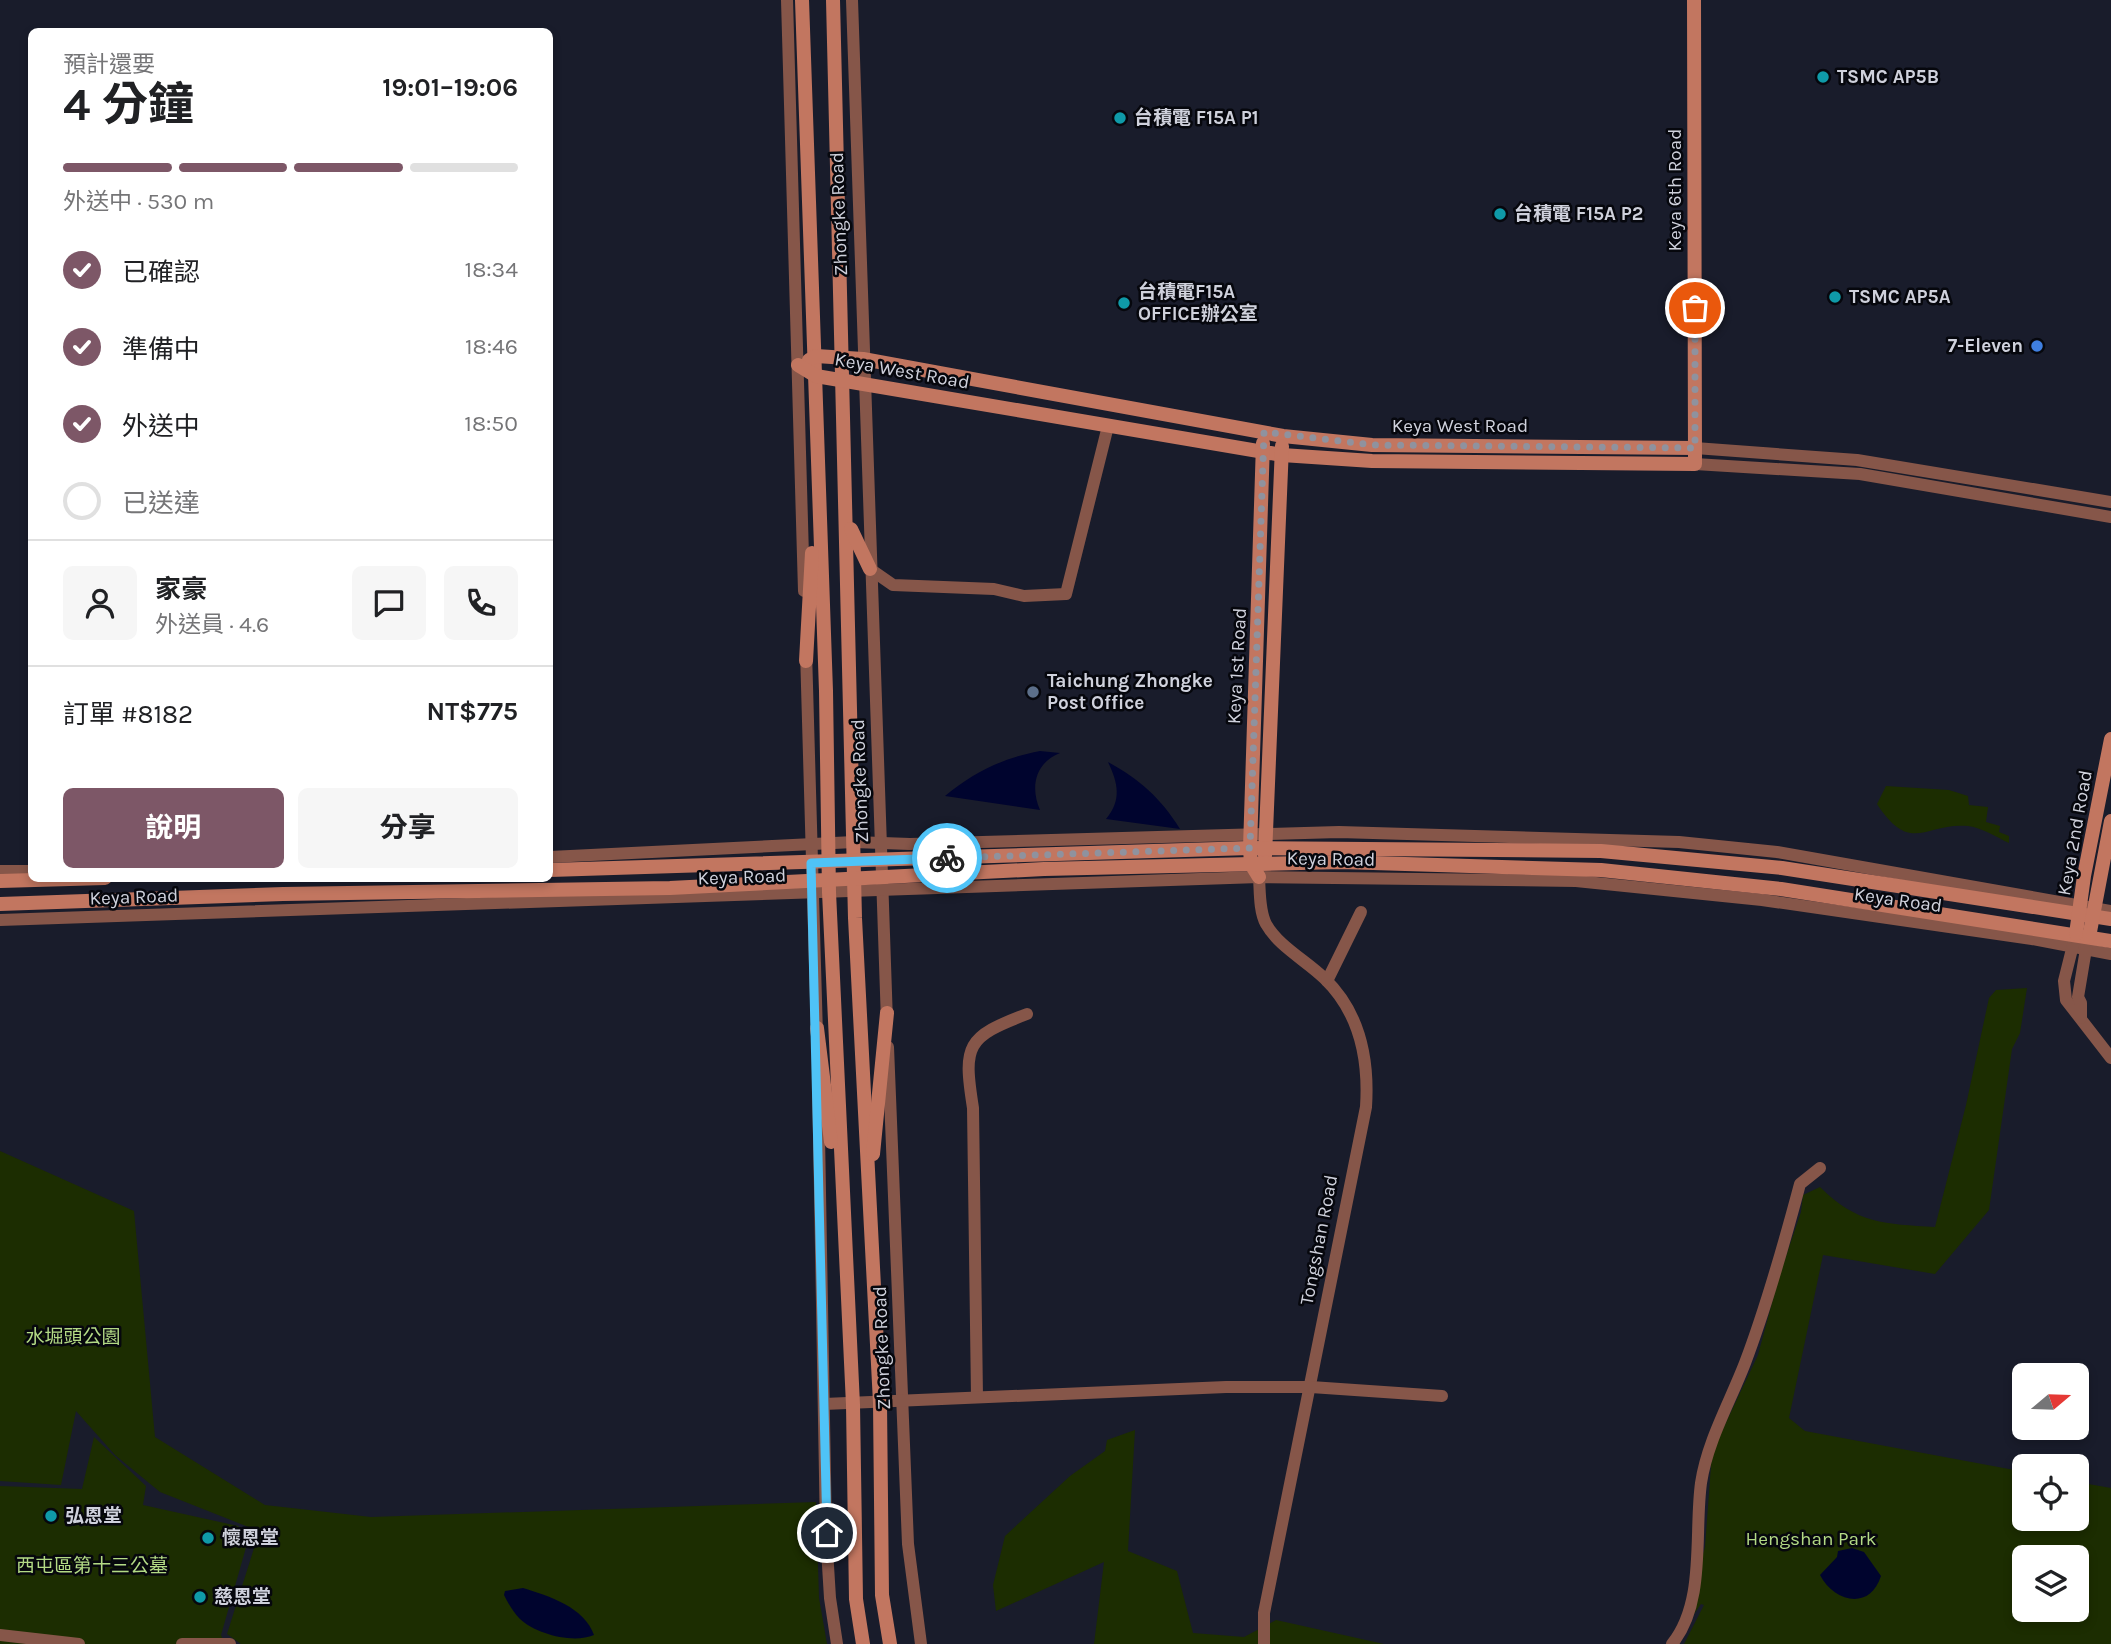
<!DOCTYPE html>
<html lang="zh-TW">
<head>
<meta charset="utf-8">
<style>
  :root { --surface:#fff; --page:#f6f6f6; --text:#202124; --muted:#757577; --line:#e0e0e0; --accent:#7d5767 }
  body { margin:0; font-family:Karla,"Noto Sans TC",sans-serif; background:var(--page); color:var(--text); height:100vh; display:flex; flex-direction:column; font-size:26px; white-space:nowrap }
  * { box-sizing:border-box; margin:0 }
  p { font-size:23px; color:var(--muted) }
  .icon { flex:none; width:38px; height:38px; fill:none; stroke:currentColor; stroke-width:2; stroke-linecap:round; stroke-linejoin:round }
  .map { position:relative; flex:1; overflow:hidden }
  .details { position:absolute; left:28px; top:28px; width:525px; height:854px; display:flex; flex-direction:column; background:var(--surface); border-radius:10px; box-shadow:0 4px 10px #0003 }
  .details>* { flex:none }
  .needle { width:46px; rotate:71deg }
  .controls { position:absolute; left:2012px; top:1363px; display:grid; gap:14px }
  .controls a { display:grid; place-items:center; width:77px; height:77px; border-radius:10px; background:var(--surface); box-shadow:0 4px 10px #0003; font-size:35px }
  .pin { position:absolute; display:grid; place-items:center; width:60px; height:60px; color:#fff; margin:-30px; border:4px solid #fff; border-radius:50%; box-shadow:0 2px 7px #0007 }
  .courier { position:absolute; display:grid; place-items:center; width:70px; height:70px; margin:-35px; border:5px solid #4fc3f7; border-radius:50%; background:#fff; color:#222; box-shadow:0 2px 9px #0007 }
  .overview em { font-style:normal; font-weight:700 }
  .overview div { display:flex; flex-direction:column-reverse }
  .overview { display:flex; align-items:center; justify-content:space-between; height:119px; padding:0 35px }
  h1 { font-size:46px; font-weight:700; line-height:52px }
  .bar { display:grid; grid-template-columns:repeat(4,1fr); gap:10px 7px; align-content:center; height:84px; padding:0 35px }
  .bar i { height:9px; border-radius:5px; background:var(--line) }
  .bar .current { background:var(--accent) }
  .bar p { grid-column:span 4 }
  .line { display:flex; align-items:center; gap:18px; padding:0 35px; border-top:2px solid var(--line) }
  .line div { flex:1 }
  .round { display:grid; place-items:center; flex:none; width:74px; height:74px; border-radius:10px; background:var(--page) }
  ol { padding:0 35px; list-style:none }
  li { display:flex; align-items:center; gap:21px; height:77px }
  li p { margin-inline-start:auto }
  li .icon { padding:7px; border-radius:50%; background:var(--accent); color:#fff; stroke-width:4 }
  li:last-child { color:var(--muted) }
  li i { width:38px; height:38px; border:4px solid var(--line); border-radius:50% }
  .button { display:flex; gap:14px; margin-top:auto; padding:14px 35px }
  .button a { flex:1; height:80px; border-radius:10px; background:var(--accent); color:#fff; font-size:28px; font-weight:700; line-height:80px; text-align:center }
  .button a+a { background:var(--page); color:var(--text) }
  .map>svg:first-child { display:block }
  .green { fill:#1c2d01; fill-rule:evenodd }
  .water { fill:#00042e }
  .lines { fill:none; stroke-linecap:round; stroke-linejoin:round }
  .street { stroke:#865649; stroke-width:12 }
  .secondary { stroke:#c27660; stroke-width:14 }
  .done { stroke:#8f929e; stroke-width:7; stroke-dasharray:0 12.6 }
  .route { stroke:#4fc3f7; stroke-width:9 }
  .culture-dot { fill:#0f9aa8; stroke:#06070d; stroke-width:2.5 }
  .shop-dot { fill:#3f7fe0; stroke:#06070d; stroke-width:2.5 }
  .service-dot { fill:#5c6f8a; stroke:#06070d; stroke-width:2.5 }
  .labels { text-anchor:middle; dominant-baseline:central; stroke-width:5; stroke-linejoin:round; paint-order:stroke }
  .poi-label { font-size:19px; font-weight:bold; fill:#cfd1dc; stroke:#06070d; text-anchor:start }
  .street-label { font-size:19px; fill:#cfd1dc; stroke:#06070d }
  .park-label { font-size:19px; fill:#b3da85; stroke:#06070d }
</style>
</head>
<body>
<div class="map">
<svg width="2111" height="1644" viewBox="0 0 2111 1644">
  <rect width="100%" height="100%" fill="#191c2b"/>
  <g class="green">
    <path d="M1886,786L1949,790L1968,796L1969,805L1988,807L1986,822L2000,826L1999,832L2009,836V843C1996,837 1983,828 1968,826C1925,822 1911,856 1877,804Z"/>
    <path d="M2027,988L2020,1033L2012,1049L1989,1210L1935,1274L1823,1255L1789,1418L1805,1431L2025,1472V1519H2077V1482L2111,1488V1644H1684L1704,1605L1701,1604L1681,1633L1705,1547L1712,1452L1758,1355L1779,1277L1801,1212L1803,1195L1820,1187C1857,1224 1885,1224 1935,1227L1966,1105L1989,998L1996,990ZM2025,1558H2077V1610H2025Z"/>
    <path d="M0,1151L134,1211L155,1437L265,1505L371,1517L816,1502L819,1598L827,1644H241L227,1634L255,1545L251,1528L160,1492L115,1455L76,1411L61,1485L0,1481Z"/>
    <path d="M1135,1430L1128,1551L1177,1571L1193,1633L1244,1637L1276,1620L1384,1644H1094L1104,1562L996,1611L993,1585L1005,1536L1070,1476L1105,1451L1107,1440Z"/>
    <path d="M94,1437L146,1486L143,1505L238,1526L249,1537L221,1635L225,1644H0V1486L82,1489Z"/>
  </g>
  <g class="water">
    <path d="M1040,751L1060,753C1035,763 1030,787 1040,810L945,796C974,772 1003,758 1040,751Z"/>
    <path d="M1108,762C1139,779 1161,798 1180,829L1106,819C1122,800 1118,783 1108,762Z"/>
    <path d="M1852,1548L1864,1552L1881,1576C1870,1611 1834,1602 1820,1575L1837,1557L1838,1551Z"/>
    <path d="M523,1588C549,1596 584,1607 594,1635C573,1644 536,1634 520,1619C513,1612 508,1603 504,1595L505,1591Z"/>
  </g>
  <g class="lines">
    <g class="street">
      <path d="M787,0L804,591"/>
      <path d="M852,0L887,1022"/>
      <path d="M1695,448L1857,460L2111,502"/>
      <path d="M1695,464L1860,474L2111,517"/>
      <path d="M870,569L893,585L994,589L1024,596L1066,594L1108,426"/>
      <path d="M806,651L817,1035"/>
      <path d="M550,857L854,842L910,844L1339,832L1679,842L1777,852L2111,911"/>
      <path d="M0,871H32"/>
      <path d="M1259,877C1260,891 1259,911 1266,924C1279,947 1307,961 1325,979C1360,1013 1369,1061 1366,1107L1264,1613V1644"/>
      <path d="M0,920L1259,877L1576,881L1762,900L2032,939L2111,954"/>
      <path d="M2074,941L2064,981L2066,1000L2111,1058"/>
      <path d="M1327,981L1361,912"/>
      <path d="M2081,1018V1003L2078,997L2087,943"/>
      <path d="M888,1047L908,1544L921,1644"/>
      <path d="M818,1078L826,1533L830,1598L837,1644"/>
      <path d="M977,1397L973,1108C963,1045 966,1037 1027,1014"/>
      <path d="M824,1404L1226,1387H1311L1442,1396"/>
      <path d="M0,1635L79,1644"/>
      <path d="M182,1644H230"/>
      <path d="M1672,1644C1706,1602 1694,1534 1701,1483C1707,1442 1730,1402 1745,1363C1767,1305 1784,1244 1800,1184L1820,1168"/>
    </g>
    <g class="secondary">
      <path d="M802,0L826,691L829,892L853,1405L856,1599L863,1644"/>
      <path d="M833,0L855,918L880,1403L882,1595L890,1644"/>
      <path d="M809,360L816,356L863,359L1283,436L1372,445L1695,448"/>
      <path d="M798,365L816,376L1282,455L1372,461L1695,464L1694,0"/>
      <path d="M851,529L870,569"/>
      <path d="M806,661L812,553"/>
      <path d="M1265,856L1282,446"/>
      <path d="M550,870L1250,848L1601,851L1782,868L2111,919"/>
      <path d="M1259,877L1251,864L1250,848L1263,443"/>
      <path d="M0,881L105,878"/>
      <path d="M0,904L283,894L670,888L1044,869L1341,862L1601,870L1781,889L2111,941"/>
      <path d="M2076,934L2084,876L2111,739"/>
      <path d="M2089,937L2111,821"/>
      <path d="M817,1028L831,1142"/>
      <path d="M873,1154L887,1013"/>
    </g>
  </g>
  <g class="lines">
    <path class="done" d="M947,858L1250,848L1264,432L1373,445L1695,448V308"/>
    <path class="route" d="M827,1533L811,863L947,858"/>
  </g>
  <g class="culture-dot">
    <circle cx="1823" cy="77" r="7"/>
    <circle cx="1120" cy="118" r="7"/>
    <circle cx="1500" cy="214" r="7"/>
    <circle cx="1835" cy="297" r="7"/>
    <circle cx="1124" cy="303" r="7"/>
    <circle cx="51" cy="1516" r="7"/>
    <circle cx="208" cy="1538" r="7"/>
    <circle cx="200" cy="1597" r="7"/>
  </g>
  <circle class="shop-dot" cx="2037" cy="346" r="7"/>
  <circle class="service-dot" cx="1033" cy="692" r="7"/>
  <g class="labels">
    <g class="poi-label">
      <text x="1837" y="77">TSMC AP5B</text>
      <text x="1134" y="118">台積電 F15A P1</text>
      <text x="1514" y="214">台積電 F15A P2</text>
      <text x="1138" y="292">台積電F15A<tspan x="1138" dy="22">OFFICE辦公室</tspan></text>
      <text x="1849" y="297">TSMC AP5A</text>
      <text x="2023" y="346" text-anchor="end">7-Eleven</text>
      <text x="1047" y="681">Taichung Zhongke<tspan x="1047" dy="22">Post Office</tspan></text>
      <text x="65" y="1516">弘恩堂</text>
      <text x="222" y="1538">懷恩堂</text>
      <text x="214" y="1597">慈恩堂</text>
    </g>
    <g class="street-label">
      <text transform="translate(1675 190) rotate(-90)">Keya 6th Road</text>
      <text transform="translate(839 214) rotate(-92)">Zhongke Road</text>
      <text transform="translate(902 371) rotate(10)">Keya West Road</text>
      <text x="1460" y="426">Keya West Road</text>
      <text transform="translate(1237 666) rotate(-87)">Keya 1st Road</text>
      <text transform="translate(860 781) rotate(-92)">Zhongke Road</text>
      <text transform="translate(2075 833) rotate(-80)">Keya 2nd Road</text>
      <text transform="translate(1331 859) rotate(1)">Keya Road</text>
      <text transform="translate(742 877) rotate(-2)">Keya Road</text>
      <text transform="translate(134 897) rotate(-2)">Keya Road</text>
      <text transform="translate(1898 900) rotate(8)">Keya Road</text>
      <text transform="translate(1319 1240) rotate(-79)">Tongshan Road</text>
      <text transform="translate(882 1348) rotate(-92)">Zhongke Road</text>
    </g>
    <g class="park-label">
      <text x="73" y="1337">水堀頭公園</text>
      <text x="1811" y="1539">Hengshan Park</text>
      <text x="92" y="1566">西屯區第十三公墓</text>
    </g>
  </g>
</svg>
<div class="controls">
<a><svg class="needle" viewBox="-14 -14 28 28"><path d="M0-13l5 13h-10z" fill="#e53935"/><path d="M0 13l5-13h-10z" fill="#757577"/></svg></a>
<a><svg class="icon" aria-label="locate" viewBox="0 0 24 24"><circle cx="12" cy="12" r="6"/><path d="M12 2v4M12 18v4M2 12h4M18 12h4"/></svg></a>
<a><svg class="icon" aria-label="layers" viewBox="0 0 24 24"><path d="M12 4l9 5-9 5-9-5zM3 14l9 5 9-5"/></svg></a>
</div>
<div class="pin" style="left:1695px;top:308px;background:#ea580c"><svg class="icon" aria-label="bag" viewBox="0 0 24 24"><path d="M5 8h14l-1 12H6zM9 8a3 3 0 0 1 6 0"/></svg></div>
<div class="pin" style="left:827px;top:1533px;background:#1f2937"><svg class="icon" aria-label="home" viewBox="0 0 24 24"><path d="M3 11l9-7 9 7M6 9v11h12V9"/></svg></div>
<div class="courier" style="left:947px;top:858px"><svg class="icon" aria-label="bike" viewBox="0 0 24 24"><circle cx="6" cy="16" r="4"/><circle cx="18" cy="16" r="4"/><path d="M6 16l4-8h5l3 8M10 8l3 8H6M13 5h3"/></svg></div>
<section class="details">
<div class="overview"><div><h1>4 分鐘</h1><p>預計還要</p></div><em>19:01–19:06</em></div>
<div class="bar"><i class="current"></i><i class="current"></i><i class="current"></i><i></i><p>外送中 · 530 m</p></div>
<ol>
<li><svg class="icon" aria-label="check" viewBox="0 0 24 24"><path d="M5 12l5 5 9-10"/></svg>已確認<p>18:34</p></li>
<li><svg class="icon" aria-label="check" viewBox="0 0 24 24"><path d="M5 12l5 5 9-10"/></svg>準備中<p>18:46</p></li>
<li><svg class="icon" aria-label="check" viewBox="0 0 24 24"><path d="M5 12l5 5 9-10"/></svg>外送中<p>18:50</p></li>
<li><i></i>已送達</li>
</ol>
<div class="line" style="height:126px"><a class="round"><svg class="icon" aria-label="person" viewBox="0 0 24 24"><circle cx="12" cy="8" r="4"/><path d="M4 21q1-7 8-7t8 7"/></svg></a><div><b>家豪</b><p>外送員 · 4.6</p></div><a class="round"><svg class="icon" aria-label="chat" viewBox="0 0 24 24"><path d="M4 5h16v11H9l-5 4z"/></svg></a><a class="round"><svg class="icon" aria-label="phone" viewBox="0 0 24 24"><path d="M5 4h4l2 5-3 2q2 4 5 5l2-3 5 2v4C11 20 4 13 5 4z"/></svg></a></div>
<div class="line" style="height:91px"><div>訂單 #8182</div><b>NT$775</b></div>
<div class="button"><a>說明</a><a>分享</a></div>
</section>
</div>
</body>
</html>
